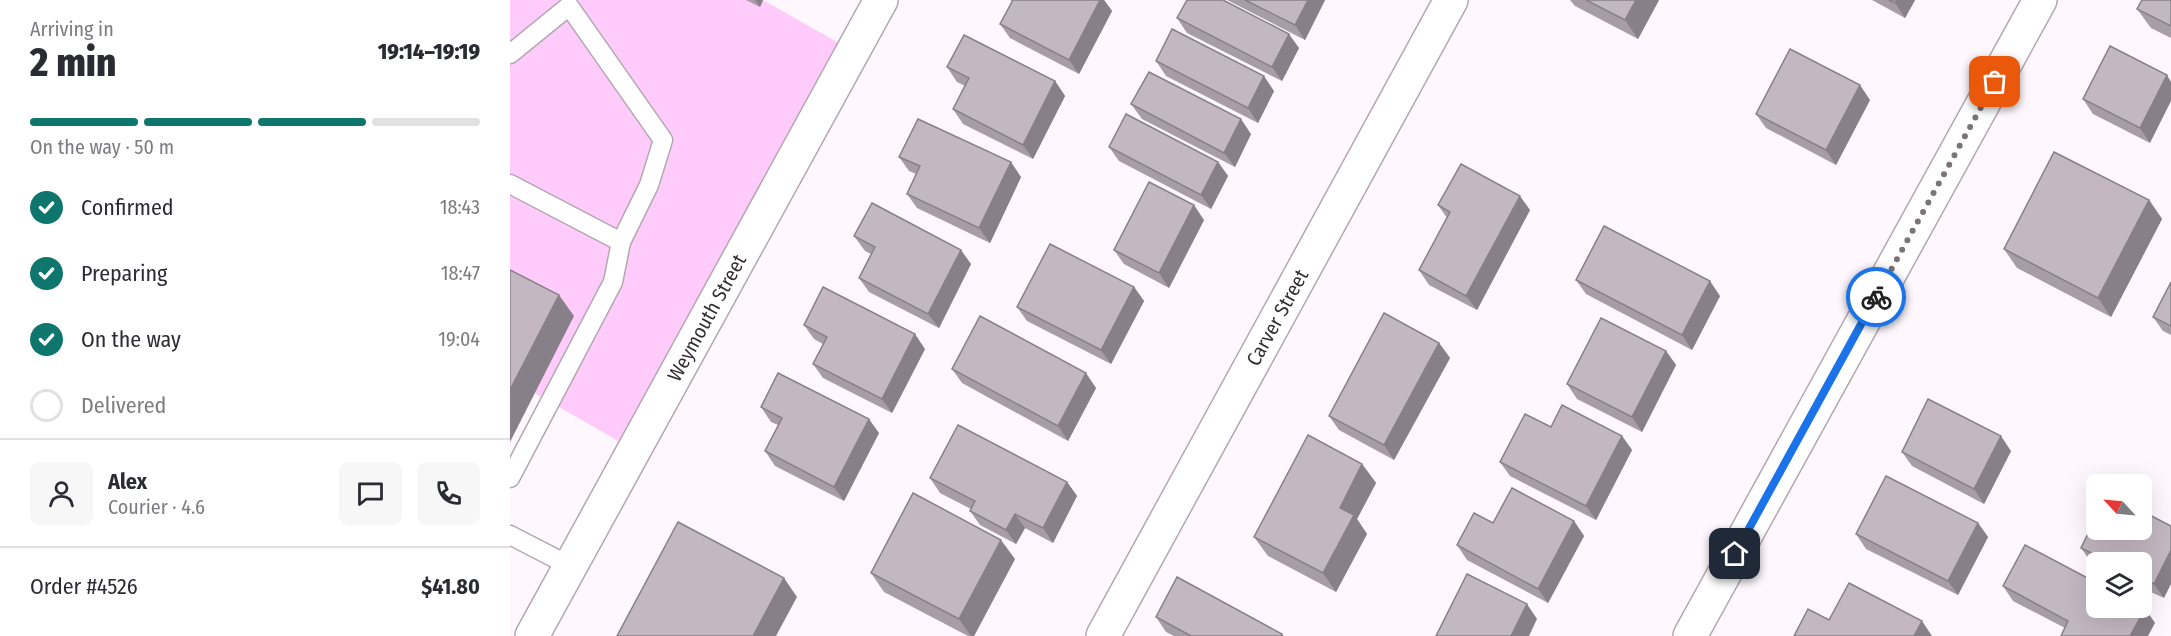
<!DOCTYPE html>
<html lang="en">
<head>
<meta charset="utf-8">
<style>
  :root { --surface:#fff; --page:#f7f7f7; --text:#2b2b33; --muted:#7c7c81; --line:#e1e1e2; --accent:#0f766e }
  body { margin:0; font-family:"Fira Sans Condensed",sans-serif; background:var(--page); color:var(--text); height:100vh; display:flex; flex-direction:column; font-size:22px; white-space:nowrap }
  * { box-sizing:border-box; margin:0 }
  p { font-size:20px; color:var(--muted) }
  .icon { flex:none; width:33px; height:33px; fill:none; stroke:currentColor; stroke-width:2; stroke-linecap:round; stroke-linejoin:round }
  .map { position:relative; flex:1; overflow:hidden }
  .drawer { display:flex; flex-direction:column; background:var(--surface); width:510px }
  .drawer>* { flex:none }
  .needle { width:39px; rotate:296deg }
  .controls { position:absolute; left:1576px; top:474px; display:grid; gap:12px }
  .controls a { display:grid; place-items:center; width:66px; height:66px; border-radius:9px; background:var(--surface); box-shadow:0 6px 24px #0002; font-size:30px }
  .pin { position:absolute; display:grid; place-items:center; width:51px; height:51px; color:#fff; margin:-26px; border-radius:12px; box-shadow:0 3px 9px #0006 }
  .courier { position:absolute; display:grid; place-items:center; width:60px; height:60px; margin:-30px; border:4px solid #1a73e8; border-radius:50%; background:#fff; color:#222; box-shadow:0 2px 8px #0007 }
  .head em { font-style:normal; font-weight:800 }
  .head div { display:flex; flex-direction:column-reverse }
  .head { display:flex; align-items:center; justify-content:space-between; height:102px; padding:0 30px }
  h1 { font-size:39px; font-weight:800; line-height:45px }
  .bar { display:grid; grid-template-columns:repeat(4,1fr); gap:9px 6px; align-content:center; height:72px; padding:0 30px }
  .bar i { height:8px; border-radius:4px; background:var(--line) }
  .bar .active { background:var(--accent) }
  .bar p { grid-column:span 4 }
  .line { display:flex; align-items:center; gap:15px; padding:0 30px; border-top:2px solid var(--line) }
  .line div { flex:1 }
  .round { display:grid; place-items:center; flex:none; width:63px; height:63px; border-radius:9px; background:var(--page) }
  ol { padding:0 30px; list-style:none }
  li { display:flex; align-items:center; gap:18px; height:66px }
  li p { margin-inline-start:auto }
  li .icon { padding:6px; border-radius:50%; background:var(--accent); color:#fff; stroke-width:4 }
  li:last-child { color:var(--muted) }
  li i { width:33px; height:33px; border:3px solid var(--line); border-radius:50% }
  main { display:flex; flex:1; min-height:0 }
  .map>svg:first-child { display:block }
  .green { fill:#ffcbfa }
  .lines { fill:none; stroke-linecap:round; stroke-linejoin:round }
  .service-casing { stroke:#b3a7b2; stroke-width:21 }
  .minor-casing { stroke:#b3a7b2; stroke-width:36 }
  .service { stroke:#fff; stroke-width:18 }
  .minor { stroke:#fff; stroke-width:33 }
  .wall { fill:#a89da7 }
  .shaded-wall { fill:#888088 }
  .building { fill:#c3b7c2; stroke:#888088; stroke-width:1.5 }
  .done { stroke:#7a7479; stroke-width:6; stroke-dasharray:0 10.8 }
  .route { stroke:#1a73e8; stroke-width:8 }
  .labels { text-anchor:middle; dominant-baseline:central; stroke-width:4.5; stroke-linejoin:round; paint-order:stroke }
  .street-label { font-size:20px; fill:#332e32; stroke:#fff }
</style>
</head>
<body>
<main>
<section class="drawer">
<div class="head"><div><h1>2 min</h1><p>Arriving in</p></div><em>19:14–19:19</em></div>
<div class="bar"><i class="active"></i><i class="active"></i><i class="active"></i><i></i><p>On the way · 50 m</p></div>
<ol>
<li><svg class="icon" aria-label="check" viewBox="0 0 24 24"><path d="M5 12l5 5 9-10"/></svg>Confirmed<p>18:43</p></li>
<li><svg class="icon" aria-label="check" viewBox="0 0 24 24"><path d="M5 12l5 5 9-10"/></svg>Preparing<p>18:47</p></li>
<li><svg class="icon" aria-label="check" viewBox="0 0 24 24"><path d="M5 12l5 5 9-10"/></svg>On the way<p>19:04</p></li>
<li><i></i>Delivered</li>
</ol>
<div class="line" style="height:108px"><a class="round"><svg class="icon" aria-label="person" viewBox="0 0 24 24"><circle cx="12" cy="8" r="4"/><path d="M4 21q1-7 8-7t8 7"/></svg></a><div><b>Alex</b><p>Courier · 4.6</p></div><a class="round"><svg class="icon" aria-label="chat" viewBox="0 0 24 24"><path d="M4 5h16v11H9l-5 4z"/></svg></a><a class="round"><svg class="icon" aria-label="phone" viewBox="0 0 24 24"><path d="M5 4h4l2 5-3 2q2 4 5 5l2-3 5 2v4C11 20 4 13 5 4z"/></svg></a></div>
<div class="line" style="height:78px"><div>Order #4526</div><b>$41.80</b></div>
</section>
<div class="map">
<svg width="1661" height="636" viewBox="0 0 1661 636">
  <rect width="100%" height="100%" fill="#fef7fd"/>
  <path class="green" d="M0,0H253L343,51L124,450L0,379Z"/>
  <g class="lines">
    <g class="service-casing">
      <g id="service">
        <path d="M0,54L59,6L153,140L139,185L111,242L0,184"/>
        <path d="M0,478L103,282L111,242"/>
        <path d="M0,535L60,566"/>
      </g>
    </g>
    <g class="minor-casing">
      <g id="minor">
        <path id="s1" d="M22,636L371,0"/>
        <path id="s2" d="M593,636L941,0"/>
        <path d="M1180,636L1530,0"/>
      </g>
    </g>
    <use href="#service" class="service"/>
    <use href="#minor" class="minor"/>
  </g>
  <g class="wall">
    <path d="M236,0H253L250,7Z"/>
    <path d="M500,0H594L602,11L569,74L500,38L490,24L502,1Z"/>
    <path d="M717,0H815L795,40Z"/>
    <path d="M1060,0H1149L1128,39L1065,6Z"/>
    <path d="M1362,0H1405L1395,18Z"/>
    <path d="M1661,0V38L1641,28L1627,9Z"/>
    <path d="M667,18L789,48L772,81L677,33Z"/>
    <path d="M1600,46L1640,143L1583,114L1573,99Z"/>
    <path d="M646,61L764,91L748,123L656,76Z"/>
    <path d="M437,67L545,81L555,96L523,159L453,124L443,109L455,86L447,82Z"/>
    <path d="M1360,100L1326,165L1256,128L1246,114Z"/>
    <path d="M621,104L741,134L725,167L632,119Z"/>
    <path d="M599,147L708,162L718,176L701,209L609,161Z"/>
    <path d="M389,157L511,177L480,243L407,208L397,194L406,174L399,171Z"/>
    <path d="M1639,200L1652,219L1601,317L1507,268L1494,249Z"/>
    <path d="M928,205L1020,210L967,310L919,285L909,270L937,218Z"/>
    <path d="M694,220L659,288L614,264L604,250Z"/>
    <path d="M344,236L461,264L429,328L359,292L349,278L361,254L355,251Z"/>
    <path d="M1066,280L1210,296L1182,350L1076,294Z"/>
    <path d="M1661,282V335L1653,331L1643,317Z"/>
    <path d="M624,287L634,301L601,364L517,321L507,307Z"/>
    <path d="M294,325L415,349L382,413L313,378L303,364L313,344L304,339Z"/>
    <path d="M929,343L940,358L884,460L829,430L819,416Z"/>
    <path d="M1156,351L1166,365L1132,432L1067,399L1057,384Z"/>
    <path d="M442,369L586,388L558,441L452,383Z"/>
    <path d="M251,407L369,433L334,501L265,466L255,451L268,425L261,422Z"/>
    <path d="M1041,427L1112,436L1122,450L1086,520L1000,476L990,462Z"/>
    <path d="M1501,451L1474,504L1402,466L1392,452Z"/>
    <path d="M852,464L866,483L847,519L857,534L826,592L758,556L744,537Z"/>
    <path d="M420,478L557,482L567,496L543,543L515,528L506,544L470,525L460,511L461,509L430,493Z"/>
    <path d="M1064,521L1074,536L1038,603L957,560L947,545L983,523Z"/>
    <path d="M1468,523L1478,537L1448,595L1356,549L1346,534Z"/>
    <path d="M1632,530L1654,598L1632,588V562H1587V565L1581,562L1571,548Z"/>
    <path d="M505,559L464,636H458L374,592L361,573Z"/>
    <path d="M1493,586L1635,609L1645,623L1555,628L1503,601Z"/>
    <path d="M646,617L772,634L774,636H664L656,632Z"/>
  </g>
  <g class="shaded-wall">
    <path d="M245,0H253L250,7Z"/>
    <path d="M590,0H594L602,11L569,74L559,60Z"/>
    <path d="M798,0H815L795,40L785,25Z"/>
    <path d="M1126,0H1149L1128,39L1115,20Z"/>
    <path d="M1387,0H1405L1395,18L1385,3Z"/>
    <path d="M779,34L789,48L772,81L762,67Z"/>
    <path d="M1657,75L1661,82V101L1640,143L1630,128Z"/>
    <path d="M754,76L764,91L748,123L738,108Z"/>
    <path d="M545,81L555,96L523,159L513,145Z"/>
    <path d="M1350,85L1360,100L1326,165L1316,150Z"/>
    <path d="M731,119L741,134L725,167L714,153Z"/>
    <path d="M501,162L511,177L480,243L469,228Z"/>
    <path d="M708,162L718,176L701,209L691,195Z"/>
    <path d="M1010,196L1020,210L967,310L956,296Z"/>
    <path d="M1639,200L1652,219L1601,317L1588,298Z"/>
    <path d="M684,205L694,220L659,288L649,273Z"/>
    <path d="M451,250L461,264L429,328L418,314Z"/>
    <path d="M1200,281L1210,296L1182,350L1172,335Z"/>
    <path d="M624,287L634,301L601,364L591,350Z"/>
    <path d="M49,295L64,316L0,442V390Z"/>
    <path d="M405,334L415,349L382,413L372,399Z"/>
    <path d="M929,343L940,358L884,460L874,445Z"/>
    <path d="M1156,351L1166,365L1132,432L1122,417Z"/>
    <path d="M576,373L586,388L558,441L548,426Z"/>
    <path d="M359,419L369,433L334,501L324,487Z"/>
    <path d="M1112,436L1122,450L1086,520L1076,506Z"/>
    <path d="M1491,436L1501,451L1474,504L1464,489Z"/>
    <path d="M852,464L866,483L847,519L857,534L826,592L813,573L830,508Z"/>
    <path d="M557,482L567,496L543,543L533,528Z"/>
    <path d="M505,514L515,528L506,544L496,530Z"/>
    <path d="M1064,521L1074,536L1038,603L1028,589Z"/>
    <path d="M1468,523L1478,537L1448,595L1438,581Z"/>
    <path d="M491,540L505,559L464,636H461L449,619Z"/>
    <path d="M1661,550V584L1654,598L1644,584Z"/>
    <path d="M274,578L287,597L266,636H243Z"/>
    <path d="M1017,604L1027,619L1019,636H1001Z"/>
    <path d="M1635,609L1645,623L1638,636H1620Z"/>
    <path d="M1412,621L1422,636H1404Z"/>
  </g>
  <g class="building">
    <path d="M503,0H590L559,60L490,24Z"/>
    <path d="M677,0H713L779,34L762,67L667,18Z"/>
    <path d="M735,0H798L785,25Z"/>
    <path d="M1076,0H1126L1115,20Z"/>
    <path d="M1379,0H1387L1385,3Z"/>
    <path d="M1632,0H1661V26L1627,9Z"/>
    <path d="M662,29L754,76L738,108L646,61Z"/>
    <path d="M454,35L545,81L513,145L443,109L459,78L437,67Z"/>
    <path d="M1600,46L1657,75L1630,128L1573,99Z"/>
    <path d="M1280,49L1350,85L1316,150L1246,114Z"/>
    <path d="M639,72L731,119L714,153L621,104Z"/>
    <path d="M616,114L708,162L691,195L599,147Z"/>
    <path d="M408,119L501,162L469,228L397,194L410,166L389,157Z"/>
    <path d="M1544,152L1639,200L1588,298L1494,249Z"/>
    <path d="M951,164L1010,196L956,296L909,270L940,212L928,205Z"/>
    <path d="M639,182L684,205L649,273L604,250Z"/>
    <path d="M362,203L451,250L418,314L349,278L365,247L344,236Z"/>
    <path d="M1094,226L1200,281L1172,335L1066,280Z"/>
    <path d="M540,244L624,287L591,350L507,307Z"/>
    <path d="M0,270L49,295L0,390Z"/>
    <path d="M1661,282V326L1643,317Z"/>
    <path d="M313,287L405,334L372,399L303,364L317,337L294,325Z"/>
    <path d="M874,313L929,343L874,445L819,416Z"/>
    <path d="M470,316L576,373L548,426L442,369Z"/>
    <path d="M1091,318L1156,351L1122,417L1057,384Z"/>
    <path d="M268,373L359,419L324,487L255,451L272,418L251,407Z"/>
    <path d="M1418,399L1491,436L1464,489L1392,452Z"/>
    <path d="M1052,405L1112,436L1076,506L990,462L1015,414L1041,427Z"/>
    <path d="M448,425L557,482L533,528L505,514L496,530L460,511L465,501L420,478Z"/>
    <path d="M798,435L852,464L830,508L844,515L813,573L744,537Z"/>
    <path d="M1376,476L1468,523L1438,581L1346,534Z"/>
    <path d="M1002,488L1064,521L1028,589L947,545L964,513L983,523Z"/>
    <path d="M403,493L491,540L449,619L361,573Z"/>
    <path d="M1632,511L1661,526V550L1644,584L1632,578V562H1600L1571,548L1587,515V530H1632Z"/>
    <path d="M168,522L274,578L243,636H107Z"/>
    <path d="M1515,545L1587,583V608L1632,607L1635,609L1620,636H1551L1558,621L1493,586Z"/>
    <path d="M957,574L1017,604L1001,636H926Z"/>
    <path d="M667,577L772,634L771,636H681L646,617Z"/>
    <path d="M1339,583L1412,621L1404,636H1284L1298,609L1319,620Z"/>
  </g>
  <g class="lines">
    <path class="done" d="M1366,297L1485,82"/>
    <path class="route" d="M1225,554L1366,297"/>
  </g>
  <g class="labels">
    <g class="street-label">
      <text stroke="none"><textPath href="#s1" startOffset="363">Weymouth Street</textPath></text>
      <text stroke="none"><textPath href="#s2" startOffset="363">Carver Street</textPath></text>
    </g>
  </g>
</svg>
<div class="controls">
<a><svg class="needle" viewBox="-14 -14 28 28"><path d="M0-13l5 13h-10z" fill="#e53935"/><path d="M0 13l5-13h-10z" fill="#7c7c81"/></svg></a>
<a><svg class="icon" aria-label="layers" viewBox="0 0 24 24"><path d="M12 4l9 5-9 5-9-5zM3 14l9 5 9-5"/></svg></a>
</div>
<div class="pin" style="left:1485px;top:82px;background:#ea580c"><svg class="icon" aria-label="bag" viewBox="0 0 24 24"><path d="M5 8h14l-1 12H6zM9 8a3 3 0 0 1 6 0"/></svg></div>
<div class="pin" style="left:1225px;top:554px;background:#1f2937"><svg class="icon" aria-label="home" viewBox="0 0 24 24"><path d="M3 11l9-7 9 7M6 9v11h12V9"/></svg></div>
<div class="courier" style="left:1366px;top:297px"><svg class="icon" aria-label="bike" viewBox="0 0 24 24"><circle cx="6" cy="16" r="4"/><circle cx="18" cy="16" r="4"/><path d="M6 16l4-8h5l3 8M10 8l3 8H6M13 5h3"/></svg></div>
</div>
</main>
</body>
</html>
